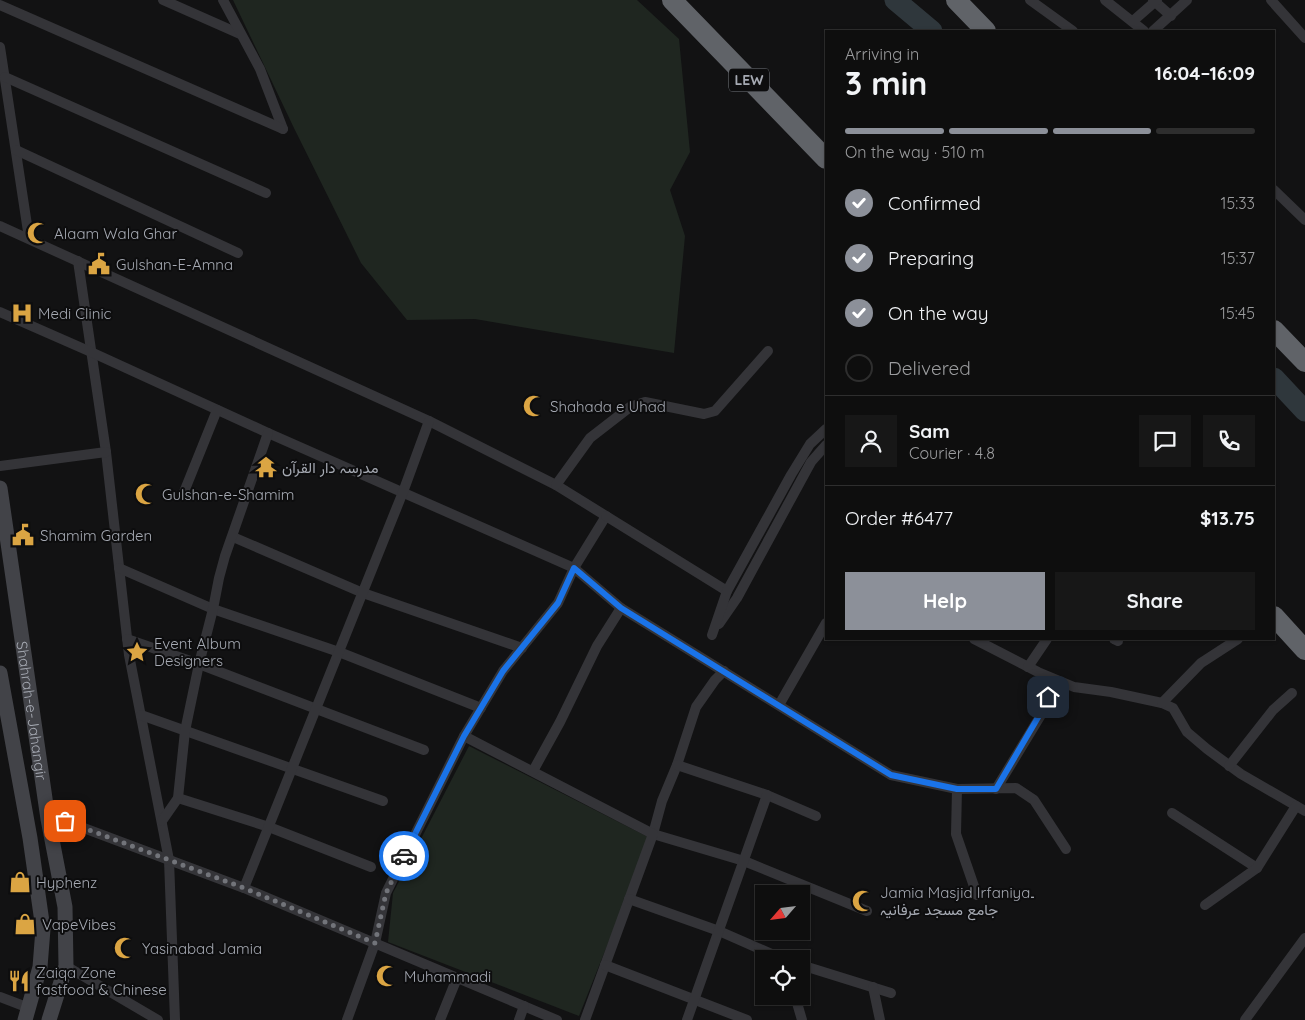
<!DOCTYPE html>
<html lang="en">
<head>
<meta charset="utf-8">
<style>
  :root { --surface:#0e0e0e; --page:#171717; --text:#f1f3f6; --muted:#9b9c9e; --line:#2e2e2e; --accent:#8c9099 }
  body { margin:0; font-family:Quicksand,Vazirmatn,sans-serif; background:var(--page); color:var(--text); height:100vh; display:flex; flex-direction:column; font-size:19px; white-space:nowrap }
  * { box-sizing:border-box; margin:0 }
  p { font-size:16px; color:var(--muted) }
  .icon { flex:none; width:28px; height:28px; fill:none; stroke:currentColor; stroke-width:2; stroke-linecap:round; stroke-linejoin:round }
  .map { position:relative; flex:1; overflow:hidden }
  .drawer { position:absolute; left:825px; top:30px; width:450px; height:610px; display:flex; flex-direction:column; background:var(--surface); border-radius:0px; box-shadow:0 1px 4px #0004,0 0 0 1px var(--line) }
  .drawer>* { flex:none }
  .needle { width:32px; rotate:242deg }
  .controls { position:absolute; left:755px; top:885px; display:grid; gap:10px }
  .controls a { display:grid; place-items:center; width:55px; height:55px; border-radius:0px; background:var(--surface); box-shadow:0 1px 4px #0004,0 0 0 1px var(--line); font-size:25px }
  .pin { position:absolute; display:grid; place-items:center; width:42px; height:42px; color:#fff; margin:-21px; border-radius:10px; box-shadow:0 2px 8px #0006 }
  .courier { position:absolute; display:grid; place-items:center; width:50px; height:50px; margin:-25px; border:4px solid #1a73e8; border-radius:50%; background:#fff; color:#222; box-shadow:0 1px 6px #0007 }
  .headline em { font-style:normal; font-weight:700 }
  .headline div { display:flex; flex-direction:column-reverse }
  .headline { display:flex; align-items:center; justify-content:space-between; height:85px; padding:0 20px }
  h1 { font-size:32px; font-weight:700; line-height:38px }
  .bar { display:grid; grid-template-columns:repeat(4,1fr); gap:8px 5px; align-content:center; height:60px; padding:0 20px }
  .bar i { height:6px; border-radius:4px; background:var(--line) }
  .bar .current { background:var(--accent) }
  .bar p { grid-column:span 4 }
  .line { display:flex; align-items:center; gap:12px; padding:0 20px; border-top:1px solid var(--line) }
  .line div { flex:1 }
  .round { display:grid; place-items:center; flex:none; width:52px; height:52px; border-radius:0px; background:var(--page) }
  ol { padding:0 20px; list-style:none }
  li { display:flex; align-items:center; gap:15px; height:55px }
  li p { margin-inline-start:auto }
  li .icon { padding:5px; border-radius:50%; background:var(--accent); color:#fff; stroke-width:4 }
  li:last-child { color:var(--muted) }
  li i { width:28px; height:28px; border:2px solid var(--line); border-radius:50% }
  .primary-button { display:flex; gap:10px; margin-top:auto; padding:10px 20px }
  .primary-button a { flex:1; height:58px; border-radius:0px; background:var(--accent); color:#fff; font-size:20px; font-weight:700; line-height:58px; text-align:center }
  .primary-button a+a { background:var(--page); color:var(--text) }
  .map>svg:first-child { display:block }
  .green { fill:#1f2620 }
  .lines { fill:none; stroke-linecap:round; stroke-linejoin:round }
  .river { stroke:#2f373c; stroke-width:21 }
  .street { stroke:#343438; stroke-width:10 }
  .secondary { stroke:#424348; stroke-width:15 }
  .highway { stroke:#606368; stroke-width:20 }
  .done { stroke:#72747a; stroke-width:5; stroke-dasharray:0 9 }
  .route { stroke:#1a73e8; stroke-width:6 }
  .labels { text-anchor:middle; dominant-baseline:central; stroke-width:4; stroke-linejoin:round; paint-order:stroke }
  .shield { fill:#0d0d0e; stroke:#777a81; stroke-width:1 }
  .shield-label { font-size:14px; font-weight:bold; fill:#a5a9b2 }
  .poi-label { font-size:15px; fill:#a5a9b2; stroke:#0d0d0e; text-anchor:start }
  .street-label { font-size:15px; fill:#a5a9b2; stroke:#0d0d0e }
</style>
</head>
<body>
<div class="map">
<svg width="1305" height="1020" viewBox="0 0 1305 1020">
  <rect width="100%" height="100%" fill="#121213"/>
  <g class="green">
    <path d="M233,0H637L679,39L690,152L670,190L685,236L674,353L475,319L407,320L361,263L293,126Z"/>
    <path d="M469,746L650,838L579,1016L388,942L393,893Z"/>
  </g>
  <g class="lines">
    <g class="river">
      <path d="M895,0L932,31"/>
      <path d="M1274,378L1305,411"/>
    </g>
    <g class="street">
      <path d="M163,0L240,34"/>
      <path d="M223,0L260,69L283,129"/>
      <path d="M1030,0L1073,31"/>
      <path d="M1105,0L1144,31"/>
      <path d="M1153,0L1171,16"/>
      <path d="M1271,0L1305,38"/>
      <path d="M0,5L283,129"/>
      <path d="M1133,21L1157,0"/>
      <path d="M1153,31L1187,0"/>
      <path d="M0,47L29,238"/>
      <path d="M5,77L266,193"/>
      <path d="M16,150L238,253"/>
      <path d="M1274,190L1305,220"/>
      <path d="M0,226L429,421L556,485L606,516L574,568L558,603L503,671L464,736L386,893L375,943L347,1020"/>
      <path d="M78,261L106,452L129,655L169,860L175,1020"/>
      <path d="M0,312L91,352L268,433L574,568L621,608L891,775L957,789L1016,788L1034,800L1066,849"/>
      <path d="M0,466L106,452"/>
      <path d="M556,485L590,438L630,407L645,402L704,414L715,411L768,351"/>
      <path d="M184,492L217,410"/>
      <path d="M606,516L727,591"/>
      <path d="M233,537L363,593L522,648"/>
      <path d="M119,568L213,609L339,652L481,708"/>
      <path d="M719,624L737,598L811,462L826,445"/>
      <path d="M712,635L727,591L791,475L810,444L826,429"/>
      <path d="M127,639L199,664L424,750"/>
      <path d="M974,639L1038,672L1074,687L1111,692L1162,703L1173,708L1187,732L1207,749L1241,774L1305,811"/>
      <path d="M1114,639L1118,641"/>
      <path d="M1028,667L1047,639"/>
      <path d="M724,671L715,680L696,707L677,765L662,801L653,834L744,861L867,911"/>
      <path d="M1162,703L1201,663L1238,639"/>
      <path d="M779,705L826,623"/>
      <path d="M141,715L383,801"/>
      <path d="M464,736L653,834L585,1020"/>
      <path d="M677,765L767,795L816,816"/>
      <path d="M1229,766L1273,710L1292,693"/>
      <path d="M533,771L560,722L597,646L621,608"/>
      <path d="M957,789L956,834L977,895"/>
      <path d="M996,789L1041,715L1056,680"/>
      <path d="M178,798L269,827L371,867"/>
      <path d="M1172,813L1257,868"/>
      <path d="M48,819L65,821L244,888L557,1020"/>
      <path d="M162,821L178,798L185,731L199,664L213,609L219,578L225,556L268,433"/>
      <path d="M244,888L403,492L429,421"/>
      <path d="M629,899L719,931L783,959"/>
      <path d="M1205,905L1257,868L1296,806"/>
      <path d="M605,965L747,1020"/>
      <path d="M801,965L891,993"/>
      <path d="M66,966L158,1020"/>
      <path d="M873,987L880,1020"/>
      <path d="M795,996L802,1020"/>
      <path d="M0,997L29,1008"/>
      <path d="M440,1020L457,978"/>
      <path d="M519,1020L524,1006"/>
      <path d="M687,1020L767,795"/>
      <path d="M1245,1020L1305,938"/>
    </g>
    <g class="secondary">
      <path id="s1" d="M0,488L48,819L65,907L66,966L49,1020"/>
      <path d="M0,673L30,838L43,929L40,967L25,1020"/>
    </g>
    <g class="highway">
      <path d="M672,0L826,159"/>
      <path d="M956,0L986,31"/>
      <path d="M1274,330L1305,362"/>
      <path d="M1274,616L1305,650"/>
    </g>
  </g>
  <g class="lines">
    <path class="done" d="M65,821L244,888L375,943L386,893L404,856"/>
    <path class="route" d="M404,856L464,736L503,671L558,603L574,568L621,608L891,775L957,789H996L1040,714L1048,697"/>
  </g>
  <defs>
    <g id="mosque-bare" transform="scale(1.725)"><path d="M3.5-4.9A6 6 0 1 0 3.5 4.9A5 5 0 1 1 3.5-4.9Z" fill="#dba543" stroke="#0d0d0e" stroke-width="2.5" paint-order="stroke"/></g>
    <g id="civic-bare" transform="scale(1.725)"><path d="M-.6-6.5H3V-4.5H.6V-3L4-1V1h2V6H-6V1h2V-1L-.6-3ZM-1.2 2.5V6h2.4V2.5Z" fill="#dba543" stroke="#0d0d0e" stroke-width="2.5" paint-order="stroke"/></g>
    <g id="hospital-bare" transform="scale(1.725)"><path d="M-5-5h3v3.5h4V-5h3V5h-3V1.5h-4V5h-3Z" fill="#dba543" stroke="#0d0d0e" stroke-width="2.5" paint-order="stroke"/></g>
    <g id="temple-bare" transform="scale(1.725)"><path d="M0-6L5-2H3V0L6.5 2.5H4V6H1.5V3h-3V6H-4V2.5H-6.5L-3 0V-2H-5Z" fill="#dba543" stroke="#0d0d0e" stroke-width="2.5" paint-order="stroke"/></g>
    <g id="sight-bare" transform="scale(1.725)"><path d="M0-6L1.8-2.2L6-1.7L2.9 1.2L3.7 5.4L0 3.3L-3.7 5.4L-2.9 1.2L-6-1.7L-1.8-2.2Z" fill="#dba543" stroke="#0d0d0e" stroke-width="2.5" paint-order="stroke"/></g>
    <g id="shop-bare" transform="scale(1.725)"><path d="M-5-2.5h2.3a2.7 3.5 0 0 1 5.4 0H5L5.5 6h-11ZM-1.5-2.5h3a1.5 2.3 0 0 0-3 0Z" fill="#dba543" stroke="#0d0d0e" stroke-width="2.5" paint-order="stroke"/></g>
    <g id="restaurant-bare" transform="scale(1.725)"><path d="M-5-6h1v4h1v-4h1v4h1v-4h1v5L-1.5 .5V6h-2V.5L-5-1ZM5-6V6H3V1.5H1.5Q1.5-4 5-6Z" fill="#dba543" stroke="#0d0d0e" stroke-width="2.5" paint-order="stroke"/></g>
  </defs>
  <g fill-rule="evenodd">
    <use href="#mosque-bare" x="38" y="233"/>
    <use href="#civic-bare" x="99" y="264"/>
    <use href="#hospital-bare" x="22" y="313"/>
    <use href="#mosque-bare" x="534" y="406"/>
    <use href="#temple-bare" x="266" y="467"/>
    <use href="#mosque-bare" x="146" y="494"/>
    <use href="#civic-bare" x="23" y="535"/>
    <use href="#sight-bare" x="137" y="652"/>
    <use href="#shop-bare" x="20" y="882"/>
    <use href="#mosque-bare" x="863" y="901"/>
    <use href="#shop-bare" x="25" y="924"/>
    <use href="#mosque-bare" x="125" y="948"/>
    <use href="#mosque-bare" x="387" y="976"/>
    <use href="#restaurant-bare" x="19" y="981"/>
  </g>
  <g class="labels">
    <rect class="shield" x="729" y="68.5" width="40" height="23" rx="4"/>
    <g class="shield-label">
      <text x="749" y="80">LEW</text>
    </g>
    <g class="poi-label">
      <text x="54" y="233">Alaam Wala Ghar</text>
      <text x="116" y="264">Gulshan-E-Amna</text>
      <text x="38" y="313">Medi Clinic</text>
      <text x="550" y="406">Shahada e Uhad</text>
      <text x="282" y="467">مدرسہ دار القرآن</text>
      <text x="162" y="494">Gulshan-e-Shamim</text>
      <text x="40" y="535">Shamim Garden</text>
      <text x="154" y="643">Event Album<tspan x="154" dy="17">Designers</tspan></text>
      <text x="36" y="882">Hyphenz</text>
      <text x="880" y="892">Jamia Masjid Irfaniya۔<tspan x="880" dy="17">جامع مسجد عرفانیہ</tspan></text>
      <text x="42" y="924">VapeVibes</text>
      <text x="142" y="948">Yasinabad Jamia</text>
      <text x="36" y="972">Zaiqa Zone<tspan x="36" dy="17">fastfood &amp; Chinese</tspan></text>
      <text x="404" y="976">Muhammadi</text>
    </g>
    <g class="street-label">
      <text stroke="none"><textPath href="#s1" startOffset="225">Shahrah-e-Jahangir</textPath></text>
    </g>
  </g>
</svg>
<div class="controls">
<a><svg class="needle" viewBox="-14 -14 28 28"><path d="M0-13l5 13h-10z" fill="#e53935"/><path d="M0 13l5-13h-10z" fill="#9b9c9e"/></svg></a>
<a><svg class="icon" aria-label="locate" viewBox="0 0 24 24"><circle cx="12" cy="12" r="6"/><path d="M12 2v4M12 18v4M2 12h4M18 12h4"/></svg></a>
</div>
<div class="pin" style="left:65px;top:821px;background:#ea580c"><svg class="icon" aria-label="bag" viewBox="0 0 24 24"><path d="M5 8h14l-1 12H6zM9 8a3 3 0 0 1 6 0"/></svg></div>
<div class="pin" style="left:1048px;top:697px;background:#1f2937"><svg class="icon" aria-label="home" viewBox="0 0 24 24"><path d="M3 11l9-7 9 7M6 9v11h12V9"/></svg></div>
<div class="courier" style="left:404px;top:856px"><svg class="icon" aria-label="car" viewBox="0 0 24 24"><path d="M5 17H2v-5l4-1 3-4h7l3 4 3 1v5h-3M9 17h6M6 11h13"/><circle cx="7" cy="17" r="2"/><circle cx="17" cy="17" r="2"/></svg></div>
<section class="drawer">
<div class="headline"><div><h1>3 min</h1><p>Arriving in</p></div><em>16:04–16:09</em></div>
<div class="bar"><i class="current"></i><i class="current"></i><i class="current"></i><i></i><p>On the way · 510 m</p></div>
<ol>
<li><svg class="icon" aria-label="check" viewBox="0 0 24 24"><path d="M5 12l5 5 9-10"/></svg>Confirmed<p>15:33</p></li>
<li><svg class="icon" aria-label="check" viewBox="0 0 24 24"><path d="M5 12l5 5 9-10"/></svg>Preparing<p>15:37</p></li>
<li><svg class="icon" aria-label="check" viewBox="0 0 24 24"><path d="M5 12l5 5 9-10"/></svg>On the way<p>15:45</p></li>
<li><i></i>Delivered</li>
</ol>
<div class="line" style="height:90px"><a class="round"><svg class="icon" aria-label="person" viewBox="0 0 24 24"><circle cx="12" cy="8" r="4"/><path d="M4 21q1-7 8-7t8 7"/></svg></a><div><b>Sam</b><p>Courier · 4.8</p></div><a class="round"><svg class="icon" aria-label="chat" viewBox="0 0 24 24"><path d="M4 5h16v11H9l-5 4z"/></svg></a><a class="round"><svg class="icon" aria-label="phone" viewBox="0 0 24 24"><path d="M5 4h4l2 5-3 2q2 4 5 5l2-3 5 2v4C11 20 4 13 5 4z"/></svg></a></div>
<div class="line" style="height:65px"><div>Order #6477</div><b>$13.75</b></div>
<div class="primary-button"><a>Help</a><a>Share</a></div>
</section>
</div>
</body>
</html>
